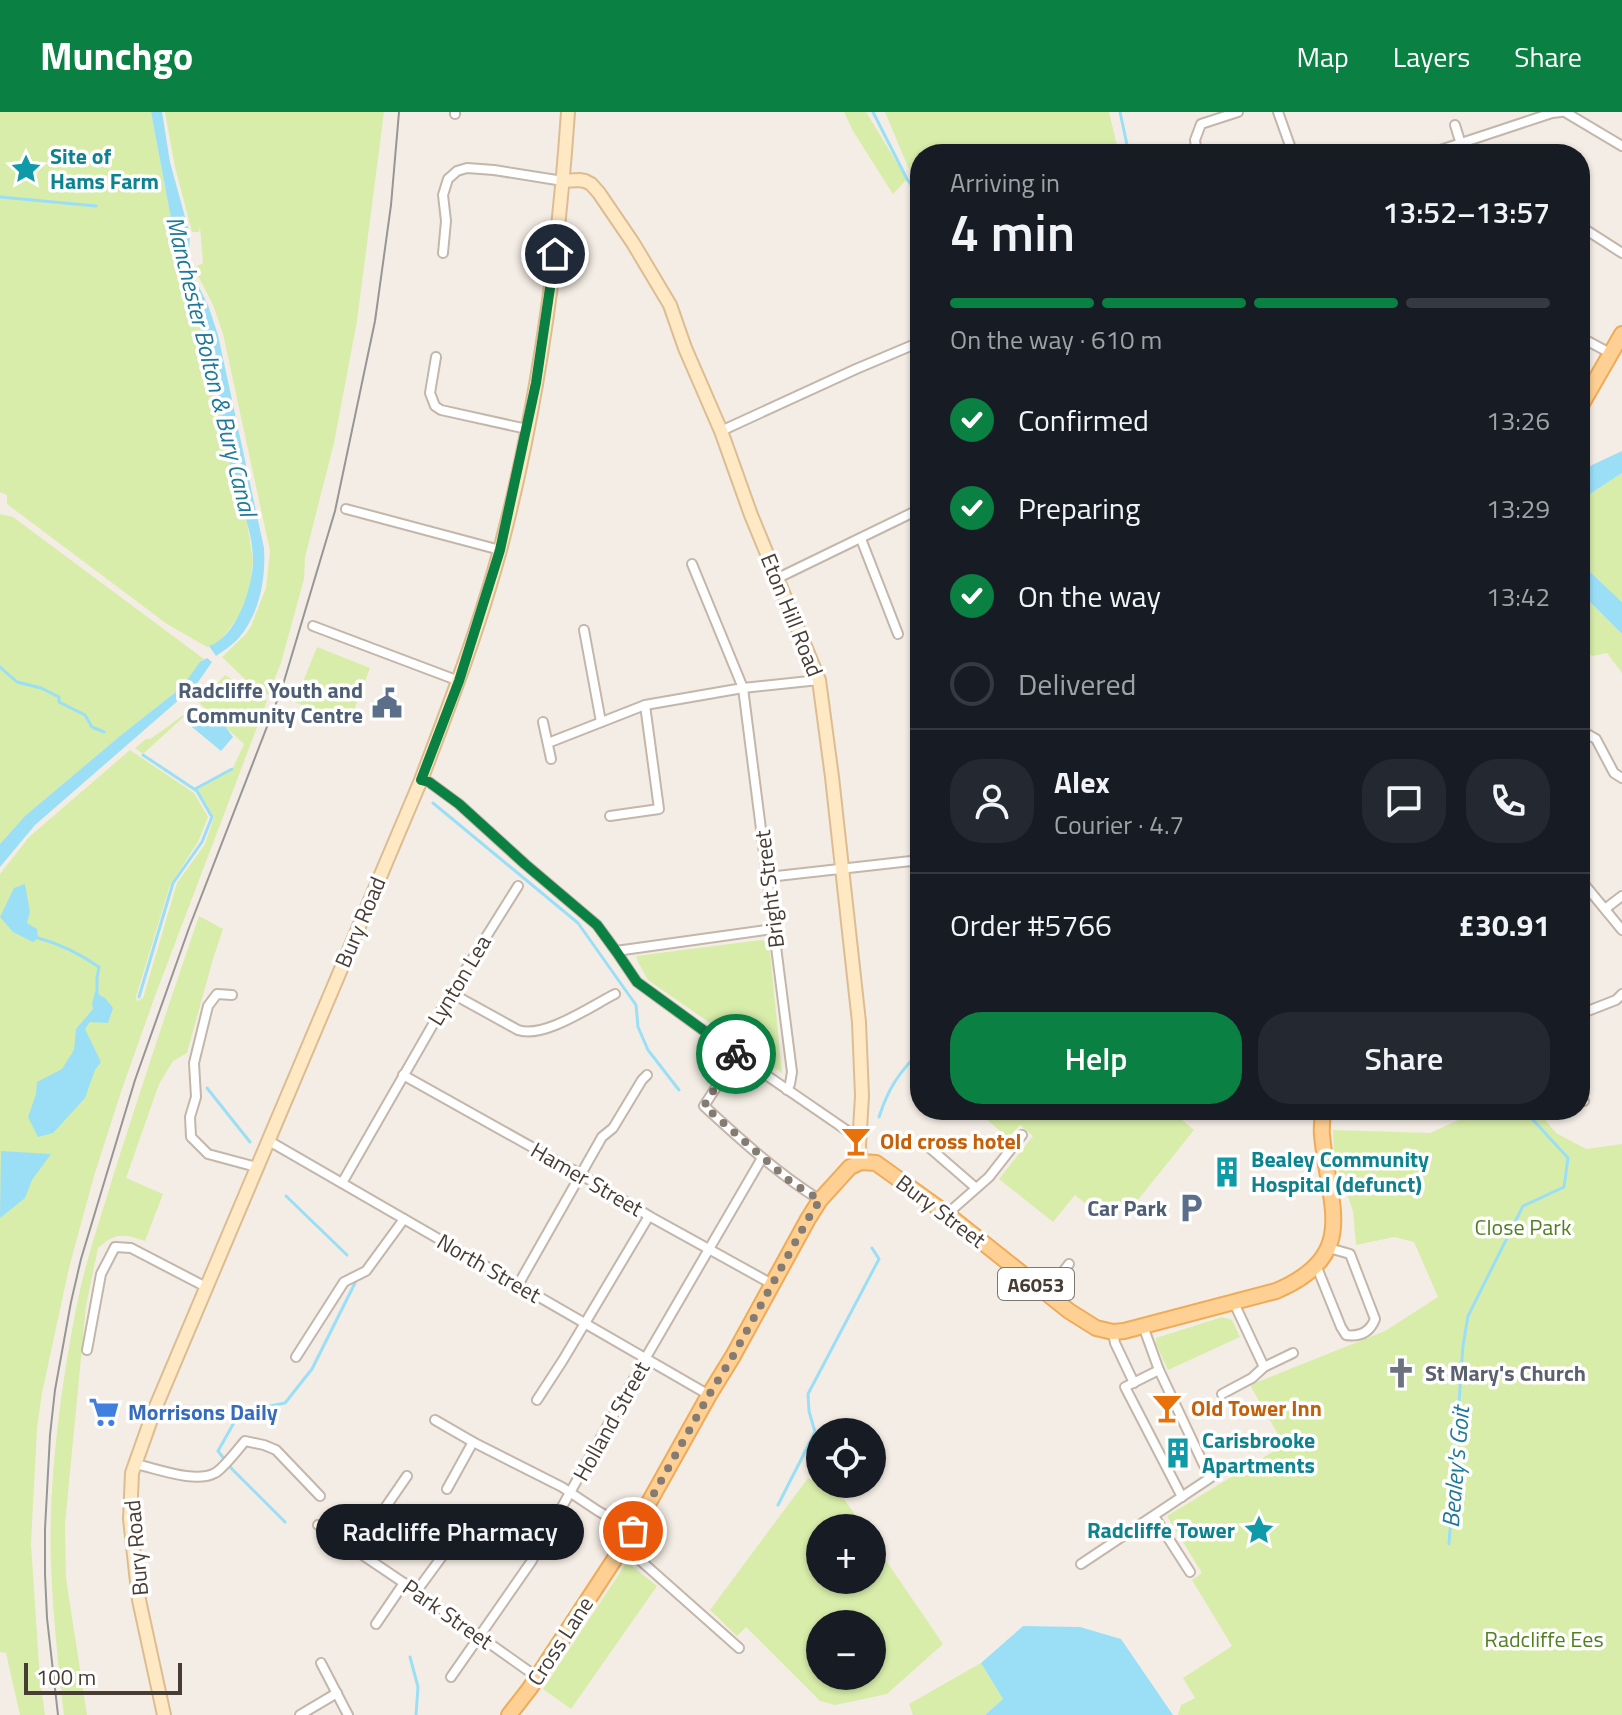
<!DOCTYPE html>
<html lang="en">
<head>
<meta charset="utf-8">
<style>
  :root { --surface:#171b24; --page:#242831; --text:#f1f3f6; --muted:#9ea1a6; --line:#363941; --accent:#0b8043 }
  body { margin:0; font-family:"Titillium Web",sans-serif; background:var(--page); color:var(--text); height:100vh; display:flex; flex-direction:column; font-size:30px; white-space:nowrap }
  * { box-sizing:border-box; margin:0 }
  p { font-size:26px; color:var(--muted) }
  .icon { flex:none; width:44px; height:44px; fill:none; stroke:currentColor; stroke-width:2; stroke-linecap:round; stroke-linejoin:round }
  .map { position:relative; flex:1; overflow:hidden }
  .panel { position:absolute; left:910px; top:32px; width:680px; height:976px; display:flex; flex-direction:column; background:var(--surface); border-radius:32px; box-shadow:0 2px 6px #0004 }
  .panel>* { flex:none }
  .buttons { position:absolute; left:806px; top:1306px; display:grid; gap:16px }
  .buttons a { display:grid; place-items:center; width:80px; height:80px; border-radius:50%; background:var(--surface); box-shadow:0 2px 6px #0004; font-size:40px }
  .scale { position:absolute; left:24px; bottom:20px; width:158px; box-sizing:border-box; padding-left:8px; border:4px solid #473d34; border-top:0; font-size:22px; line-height:28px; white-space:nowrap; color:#473d34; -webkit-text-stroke:6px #fff; paint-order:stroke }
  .pin { position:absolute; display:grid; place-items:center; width:68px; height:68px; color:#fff; margin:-34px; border:4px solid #fff; border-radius:50%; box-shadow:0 2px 8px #0007 }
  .courier { position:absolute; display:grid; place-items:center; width:80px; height:80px; margin:-40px; border:6px solid #0b8043; border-radius:50%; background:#fff; color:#222; box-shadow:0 2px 10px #0007 }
  .bubble { position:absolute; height:56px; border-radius:28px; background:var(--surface); box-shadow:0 2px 6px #0004; font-size:26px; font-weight:600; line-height:56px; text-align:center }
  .headline em { font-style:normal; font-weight:600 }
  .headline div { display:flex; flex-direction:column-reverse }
  .headline { display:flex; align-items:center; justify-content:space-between; height:136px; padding:0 40px }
  h1 { font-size:52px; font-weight:600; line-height:60px }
  .bar { display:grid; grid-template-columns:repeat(4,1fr); gap:12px 8px; align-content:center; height:96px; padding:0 40px }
  .bar i { height:10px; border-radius:6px; background:var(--line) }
  .bar .current { background:var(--accent) }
  .bar p { grid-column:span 4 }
  .line { display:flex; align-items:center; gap:20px; padding:0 40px; border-top:2px solid var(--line) }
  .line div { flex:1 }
  .round { display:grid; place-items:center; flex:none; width:84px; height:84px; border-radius:32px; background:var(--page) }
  ol { padding:0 40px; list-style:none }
  li { display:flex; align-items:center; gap:24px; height:88px }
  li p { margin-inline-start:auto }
  li .icon { padding:8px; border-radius:50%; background:var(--accent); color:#fff; stroke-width:4 }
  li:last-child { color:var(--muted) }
  li i { width:44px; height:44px; border:4px solid var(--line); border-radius:50% }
  .action { display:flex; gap:16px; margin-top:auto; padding:16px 40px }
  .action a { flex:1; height:92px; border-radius:32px; background:var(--accent); color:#fff; font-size:32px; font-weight:600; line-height:92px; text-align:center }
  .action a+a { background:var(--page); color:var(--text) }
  header { display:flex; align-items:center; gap:48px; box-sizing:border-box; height:112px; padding:0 40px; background:var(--accent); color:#fff }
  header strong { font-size:38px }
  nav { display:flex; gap:44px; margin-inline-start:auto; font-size:28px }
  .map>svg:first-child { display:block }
  .green { fill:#d8edaa; fill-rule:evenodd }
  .water { fill:#9bdff7 }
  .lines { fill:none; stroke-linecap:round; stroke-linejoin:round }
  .stream { stroke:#9bdff7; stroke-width:3 }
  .street-casing { stroke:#c3b6aa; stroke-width:12 }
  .secondary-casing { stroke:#dcbd92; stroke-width:16 }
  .primary-casing { stroke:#efab58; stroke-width:18 }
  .street { stroke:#fff; stroke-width:8 }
  .secondary { stroke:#ffe8c4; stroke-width:12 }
  .primary { stroke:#ffd093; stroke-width:14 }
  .tram { stroke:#969696; stroke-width:2 }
  .done { stroke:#847b72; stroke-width:8; stroke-dasharray:0 14.4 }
  .route { stroke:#0b8043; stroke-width:10 }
  .labels { text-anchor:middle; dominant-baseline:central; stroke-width:7; stroke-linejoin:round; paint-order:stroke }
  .shield { fill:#fff; stroke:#7e7771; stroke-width:2 }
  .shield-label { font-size:20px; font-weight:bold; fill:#473d34 }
  .culture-label { font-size:22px; font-weight:bold; fill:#0d838f; stroke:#fff; text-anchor:start }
  .street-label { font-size:22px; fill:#473d34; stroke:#fff }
  .service-label { font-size:22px; font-weight:bold; fill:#4e5e75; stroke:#fff; text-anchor:end }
  .food-label { font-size:22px; font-weight:bold; fill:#c56008; stroke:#fff; text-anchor:start }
  .park-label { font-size:22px; fill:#537f21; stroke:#fff }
  .worship-label { font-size:22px; font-weight:bold; fill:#5b616d; stroke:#fff; text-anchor:start }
  .shop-label { font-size:22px; font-weight:bold; fill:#366cbe; stroke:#fff; text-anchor:start }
  .water-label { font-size:24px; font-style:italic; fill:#1f799b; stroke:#fff }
</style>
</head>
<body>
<header>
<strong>Munchgo</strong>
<nav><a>Map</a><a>Layers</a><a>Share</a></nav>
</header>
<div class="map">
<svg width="1622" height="1603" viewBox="0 0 1622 1603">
  <rect width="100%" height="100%" fill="#f4ede5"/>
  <g class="green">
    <path d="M0,0H151L178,144L181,145L194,197L215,265L224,309L231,359L247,410L253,448L250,475L239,504L218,532L207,535L167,512L7,392V383L0,380Z"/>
    <path d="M165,0H384L357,209L334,331L305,445L304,467L281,551L268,583L246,568L222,545L246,522L251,514L266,476L270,439L223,222L213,193L196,160L195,155L203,151L200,115L199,120H192L175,55Z"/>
    <path d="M844,0H866L907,67L893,82L853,19Z"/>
    <path d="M885,0H1109L1119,42H920V70L908,55Z"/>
    <path d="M1622,361V490L1589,459L1580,449V400L1590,382Z"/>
    <path d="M0,402L13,405L204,547L182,575L120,624L25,704L0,732Z"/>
    <path d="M1580,480L1622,522V561L1607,541L1592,544L1580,531Z"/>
    <path d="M317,535L370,556L349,611L295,590Z"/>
    <path d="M225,563L267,589L155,884L122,977L94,1064L69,1156L42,1281L37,1316L31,1432L40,1567L45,1603H20L6,1541L0,1540V762L29,725L130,638L194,681L208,705L198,730L170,773L136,885L137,889L143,886L177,771L205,732L214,705L197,677L232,658L244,632L199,591L143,642L135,636L146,627H150L163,618L199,591Z"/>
    <path d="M199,804L223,817L213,847L187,941L173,949L159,972L126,1066L163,1082L145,1129L129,1124H117L108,1128L98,1136L86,1194L65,1412L66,1466L87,1603H64C58,1553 53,1503 51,1452C48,1369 61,1273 77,1192C86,1146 102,1102 115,1058C142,973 170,888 199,804Z"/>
    <path d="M761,828L769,830L782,961L648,868L638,850L636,844Z"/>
    <path d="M976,998H1170L1194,1018L1129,1099L1117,1089L1101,1104L1075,1083L1053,1110L999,1067L1033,1024L1020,1013L1008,1026Z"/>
    <path d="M1476,998H1537L1556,1021L1586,1037L1622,1032V1603H1178L1181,1593L1195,1586L1183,1566L1232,1534L1192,1468L1202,1461L1167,1404L1284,1333L1250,1273L1385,1219L1438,1185L1414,1130L1394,1125L1356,1133L1353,1099L1334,1046L1333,1018L1430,1021L1474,1001Z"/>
    <path d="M1222,1205L1232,1208L1240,1225L1168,1258L1156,1232V1226Z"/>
    <path d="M808,1366L842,1384L864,1416H820V1468H872V1428L943,1532L887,1582L835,1593L820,1589L746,1515L737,1524L710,1498ZM820,1512H872V1564H820Z"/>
    <path d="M627,1450L657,1474L571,1597L543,1577Z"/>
    <path d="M981,1551L1003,1587L985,1603H913L909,1592Z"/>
  </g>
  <g class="water">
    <path d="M151,0H162L170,50L190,123L188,151L182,152L181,146L178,144Z"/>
    <path d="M190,157L208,193L218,223L264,436C266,468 259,504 237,528C231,534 223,539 216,544L209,534C236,525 251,479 253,452C254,419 238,388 231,357C221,310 219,257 199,213C195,205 195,198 188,191L189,175L184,159Z"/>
    <path d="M1622,339V361L1590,382L1580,400V363L1592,353Z"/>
    <path d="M1580,449L1589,459L1622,490V522L1580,480Z"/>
    <path d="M207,546L212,550L196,573L35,713L0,755V732L25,704L120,624L182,575L200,550Z"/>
    <path d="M208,601L222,610L233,625L221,639L192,615Z"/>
    <path d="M25,772L30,800L27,811L37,817L38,826L33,830L13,820L0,805L14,776Z"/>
    <path d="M95,880L106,887L113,896L108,911L90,910L85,917L101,950L95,958L85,986L53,1021L38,1025L28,1005L36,982L37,970L62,957L74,938L76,917L93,897L92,892Z"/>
    <path d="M1,1039L51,1042L32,1068L25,1086L0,1106Z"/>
    <path d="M1023,1514L1080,1515L1121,1527L1173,1603H985L1003,1587L981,1551Z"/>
  </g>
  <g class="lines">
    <g class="stream">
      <path d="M873,0L907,67L920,84"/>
      <path d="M1120,0L1129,42"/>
      <path d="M0,85L96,94"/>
      <path d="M0,555L17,570L41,576L59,585V590L85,603L92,615L104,620"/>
      <path d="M195,677L232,657"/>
      <path d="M433,691L578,811L636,893L638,915L648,938L679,978"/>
      <path d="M38,826C61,832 80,842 99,855L97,866V882"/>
      <path d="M139,885L173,771L202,730L212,705L197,679L143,643"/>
      <path d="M207,976L250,1030"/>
      <path d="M879,1005C888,977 899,960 920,940"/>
      <path d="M286,1084L347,1143"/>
      <path d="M778,1393L815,1320L809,1299L808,1282L879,1147L872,1136"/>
      <path d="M285,1410L232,1357L218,1339L240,1300L285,1291L312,1257L355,1171"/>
      <path d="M1449,1432L1463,1234L1468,1204L1523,1094L1564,1075L1568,1046L1524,998"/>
      <path d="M410,1545L418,1575L416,1603"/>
    </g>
    <g class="street-casing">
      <g id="street">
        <path d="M1278,0L1293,42"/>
        <path d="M1565,0L1622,34"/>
        <path d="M455,2V0"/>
        <path d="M1455,13L1464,42"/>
        <path d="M1197,42L1195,28L1201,12L1238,0"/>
        <path d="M1428,42L1552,1L1561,0"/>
        <path d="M1580,114L1622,141"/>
        <path d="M443,141L446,109L443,83L448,67L457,59L467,56L494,58L563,69"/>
        <path d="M1580,225L1610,241"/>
        <path d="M436,245L430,281L435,294L441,298L527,317"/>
        <path d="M721,319L856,257L920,230"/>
        <path d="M346,397L500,438"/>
        <path d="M861,427L898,522"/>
        <path d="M692,452L743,576L792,960L790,972L787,978"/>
        <path d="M778,466L920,397"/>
        <path d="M313,514L459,569"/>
        <path d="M584,518L601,610"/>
        <path d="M543,610L551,647"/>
        <path d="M1580,618L1596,627L1614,661L1622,666"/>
        <path d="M548,631L645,593L743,576L819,568"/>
        <path d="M421,668L429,670L459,692L525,752L597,813L616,839L637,870L737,943L852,1022H860"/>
        <path d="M610,704L659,697L645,593"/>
        <path d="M768,765L920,748"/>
        <path d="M1580,767L1622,818"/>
        <path d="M1605,797L1622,784"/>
        <path d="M616,839L773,817"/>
        <path d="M451,881L518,918C544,927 591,894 615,882"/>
        <path d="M232,883L217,882L208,894L194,951L196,985L190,1005L191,1025L208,1042L256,1055"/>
        <path d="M1580,902L1616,888L1622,882"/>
        <path d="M737,943L704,994C741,1028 777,1061 820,1088"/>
        <path d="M403,963L580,1062L649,1104L772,1172"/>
        <path d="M1580,983L1584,989"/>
        <path d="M269,1029L709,1283"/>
        <path d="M931,1037L976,1076"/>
        <path d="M342,1071L451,881L518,774"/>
        <path d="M947,1102L989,1065L1022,1023"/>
        <path d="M1316,1153L1341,1215L1346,1223C1360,1225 1370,1220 1375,1207L1350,1142L1329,1136"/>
        <path d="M518,1173L602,1025L613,1016L642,968L647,963"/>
        <path d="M1047,1181L1069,1152"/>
        <path d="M1234,1191L1264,1255"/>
        <path d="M1113,1220L1115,1231L1134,1271"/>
        <path d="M87,1238L101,1162L115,1135L131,1136L206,1175"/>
        <path d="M296,1245L344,1170L366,1159L404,1107"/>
        <path d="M1159,1258L1125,1275L1182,1385"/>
        <path d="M1222,1282L1252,1266L1264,1255L1293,1241"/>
        <path d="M537,1288L563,1248L649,1104"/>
        <path d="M435,1308L473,1330L562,1375L598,1399L633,1419"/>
        <path d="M135,1352C156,1356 195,1372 215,1361C222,1358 239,1336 245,1329L264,1333L276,1338L320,1384"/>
        <path d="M447,1377L473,1330"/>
        <path d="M1154,1404L1190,1460"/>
        <path d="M318,1413L404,1471L537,1565"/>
        <path d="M623,1433L739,1536"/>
        <path d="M356,1438L407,1364"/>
        <path d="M1081,1452L1210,1366L1159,1258L1143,1214"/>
        <path d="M416,1480L468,1409"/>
        <path d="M376,1512L404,1471"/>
        <path d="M321,1551L348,1603"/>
        <path d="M451,1565L531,1450L645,1247L762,1046"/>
        <path d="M300,1603L337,1581"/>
      </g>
    </g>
    <g class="secondary-casing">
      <g id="secondary">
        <path d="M563,69L579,68L585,69L591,72L599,81L633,131L670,193L685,236L721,319L751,403L819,568L832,665L859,910L862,984L859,1034L861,1050"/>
        <path d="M164,1603L139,1488L130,1407L132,1361L154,1299L421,668C450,592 479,516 500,438C538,295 558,147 568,0"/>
      </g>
    </g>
    <g class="primary-casing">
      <g id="primary">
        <path d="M1580,295L1622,222"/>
        <path d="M509,1603L530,1576L633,1419L709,1283L733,1244L808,1107L820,1088L850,1055L861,1050L876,1051L947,1102L1069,1199L1096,1216L1113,1220L1124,1219L1276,1179C1361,1143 1328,1093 1322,1023C1321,1015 1323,1006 1323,998"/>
      </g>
    </g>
    <use href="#street" class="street"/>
    <use href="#secondary" class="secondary"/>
    <use href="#primary" class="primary"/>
    <path class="tram" d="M58,1603L47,1506L45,1462V1417L50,1323L55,1278L71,1190L81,1147L135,968L189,816L282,576L335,399L375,209L391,93L399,0"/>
  </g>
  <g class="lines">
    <path class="done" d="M633,1419L709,1283L733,1244L808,1107L820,1088L791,1070L704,994L736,942"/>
    <path class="route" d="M555,142L536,271L500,438L459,569L421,668L429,670L459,692L525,752L597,813L616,839L637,870L736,942"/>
  </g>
  <defs>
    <g id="sight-bare" transform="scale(2.4)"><path d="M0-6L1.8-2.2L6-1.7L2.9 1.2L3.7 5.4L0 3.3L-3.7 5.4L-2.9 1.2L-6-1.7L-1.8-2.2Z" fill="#0f9aa8" stroke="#fff" stroke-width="2.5" paint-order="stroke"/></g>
    <g id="civic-bare" transform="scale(2.4)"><path d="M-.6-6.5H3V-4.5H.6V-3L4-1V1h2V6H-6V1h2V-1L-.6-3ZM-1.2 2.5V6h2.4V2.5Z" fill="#5c6f8a" stroke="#fff" stroke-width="2.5" paint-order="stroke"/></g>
    <g id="bar-bare" transform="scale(2.4)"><path d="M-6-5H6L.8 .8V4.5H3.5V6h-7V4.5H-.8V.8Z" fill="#e8710a" stroke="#fff" stroke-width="2.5" paint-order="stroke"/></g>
    <g id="building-bare" transform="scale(2.4)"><path d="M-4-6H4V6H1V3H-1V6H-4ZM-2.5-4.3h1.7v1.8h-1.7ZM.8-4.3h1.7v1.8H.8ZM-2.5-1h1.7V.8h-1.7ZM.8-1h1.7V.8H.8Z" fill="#0f9aa8" stroke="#fff" stroke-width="2.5" paint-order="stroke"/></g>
    <g id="parking-bare" transform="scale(2.4)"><path d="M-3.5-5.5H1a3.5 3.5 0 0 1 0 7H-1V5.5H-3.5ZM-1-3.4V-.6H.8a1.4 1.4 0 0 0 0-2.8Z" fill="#5c6f8a" stroke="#fff" stroke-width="2.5" paint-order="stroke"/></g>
    <g id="church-bare" transform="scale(2.4)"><path d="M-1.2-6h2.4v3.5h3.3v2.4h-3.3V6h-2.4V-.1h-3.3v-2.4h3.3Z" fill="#6b7280" stroke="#fff" stroke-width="2.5" paint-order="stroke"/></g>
    <g id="supermarket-bare" transform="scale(2.4)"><path d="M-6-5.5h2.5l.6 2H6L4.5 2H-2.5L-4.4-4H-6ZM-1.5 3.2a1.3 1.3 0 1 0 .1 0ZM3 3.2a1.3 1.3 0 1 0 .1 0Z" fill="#3f7fe0" stroke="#fff" stroke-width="2.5" paint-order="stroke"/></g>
  </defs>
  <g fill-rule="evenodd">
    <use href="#sight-bare" x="26" y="57"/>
    <use href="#civic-bare" x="387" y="591"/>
    <use href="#bar-bare" x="856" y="1029"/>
    <use href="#building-bare" x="1227" y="1060"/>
    <use href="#parking-bare" x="1191" y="1096"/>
    <use href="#church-bare" x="1401" y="1261"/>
    <use href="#bar-bare" x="1167" y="1296"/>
    <use href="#supermarket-bare" x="104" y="1300"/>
    <use href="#building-bare" x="1178" y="1341"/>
    <use href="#sight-bare" x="1259" y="1418"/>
  </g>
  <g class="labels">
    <rect class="shield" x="998" y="1156" width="76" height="32" rx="6"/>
    <g class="shield-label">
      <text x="1036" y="1172">A6053</text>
    </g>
    <g class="culture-label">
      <text x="50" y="44">Site of<tspan x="50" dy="25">Hams Farm</tspan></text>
      <text x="1251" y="1047">Bealey Community<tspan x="1251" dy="25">Hospital (defunct)</tspan></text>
      <text x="1202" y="1328">Carisbrooke<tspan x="1202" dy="25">Apartments</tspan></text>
      <text x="1235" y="1418" text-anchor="end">Radcliffe Tower</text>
    </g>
    <g class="street-label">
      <text transform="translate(792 503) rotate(68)">Eton Hill Road</text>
      <text transform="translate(769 777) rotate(-97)">Bright Street</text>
      <text transform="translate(360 810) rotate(-67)">Bury Road</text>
      <text transform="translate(459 868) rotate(-59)">Lynton Lea</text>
      <text transform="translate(587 1067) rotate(30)">Hamer Street</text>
      <text transform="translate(941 1099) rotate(37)">Bury Street</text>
      <text transform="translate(489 1156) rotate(30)">North Street</text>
      <text transform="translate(611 1309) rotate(-61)">Holland Street</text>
      <text transform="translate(136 1436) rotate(-95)">Bury Road</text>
      <text transform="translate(448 1502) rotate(35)">Park Street</text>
      <text transform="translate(560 1529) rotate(-57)">Cross Lane</text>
    </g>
    <g class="service-label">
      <text x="363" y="578">Radcliffe Youth and<tspan x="363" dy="25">Community Centre</tspan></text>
      <text x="1167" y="1096">Car Park</text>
    </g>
    <g class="food-label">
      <text x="880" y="1029">Old cross hotel</text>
      <text x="1191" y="1296">Old Tower Inn</text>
    </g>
    <g class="park-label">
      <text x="1523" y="1115">Close Park</text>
      <text x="1544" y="1527">Radcliffe Ees</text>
    </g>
    <g class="worship-label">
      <text x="1425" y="1261">St Mary's Church</text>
    </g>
    <g class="shop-label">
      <text x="128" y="1300">Morrisons Daily</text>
    </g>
    <g class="water-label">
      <text transform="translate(212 254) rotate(76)">Manchester Bolton &amp; Bury Canal</text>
      <text transform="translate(1455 1355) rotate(-85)">Bealey's Goit</text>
    </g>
  </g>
</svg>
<div class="buttons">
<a><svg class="icon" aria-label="locate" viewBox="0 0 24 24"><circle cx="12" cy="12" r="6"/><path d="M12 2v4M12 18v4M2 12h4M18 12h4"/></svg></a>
<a>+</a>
<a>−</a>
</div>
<div class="scale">100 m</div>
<div class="pin" style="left:633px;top:1419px;background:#ea580c"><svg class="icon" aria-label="bag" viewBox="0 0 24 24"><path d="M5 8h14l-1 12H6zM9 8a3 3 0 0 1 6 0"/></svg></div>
<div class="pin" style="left:555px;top:142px;background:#1f2937"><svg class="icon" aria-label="home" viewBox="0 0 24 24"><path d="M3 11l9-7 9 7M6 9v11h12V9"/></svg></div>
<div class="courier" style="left:736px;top:942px"><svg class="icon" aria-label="bike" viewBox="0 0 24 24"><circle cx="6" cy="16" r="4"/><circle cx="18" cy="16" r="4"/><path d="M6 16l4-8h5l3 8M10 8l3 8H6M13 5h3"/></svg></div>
<div class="bubble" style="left:316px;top:1392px;width:268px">Radcliffe Pharmacy</div>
<section class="panel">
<div class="headline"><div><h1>4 min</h1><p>Arriving in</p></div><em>13:52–13:57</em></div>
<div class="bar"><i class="current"></i><i class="current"></i><i class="current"></i><i></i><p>On the way · 610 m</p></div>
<ol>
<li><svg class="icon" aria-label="check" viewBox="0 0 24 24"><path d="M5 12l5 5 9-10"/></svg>Confirmed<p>13:26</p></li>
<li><svg class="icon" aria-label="check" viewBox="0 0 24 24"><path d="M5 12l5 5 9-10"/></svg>Preparing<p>13:29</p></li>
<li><svg class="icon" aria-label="check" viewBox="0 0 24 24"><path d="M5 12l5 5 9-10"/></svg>On the way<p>13:42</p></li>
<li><i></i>Delivered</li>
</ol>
<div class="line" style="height:144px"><a class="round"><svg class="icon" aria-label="person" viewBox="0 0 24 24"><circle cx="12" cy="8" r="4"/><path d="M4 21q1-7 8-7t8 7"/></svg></a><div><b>Alex</b><p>Courier · 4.7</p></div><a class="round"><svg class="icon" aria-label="chat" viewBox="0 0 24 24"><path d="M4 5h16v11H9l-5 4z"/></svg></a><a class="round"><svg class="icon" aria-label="phone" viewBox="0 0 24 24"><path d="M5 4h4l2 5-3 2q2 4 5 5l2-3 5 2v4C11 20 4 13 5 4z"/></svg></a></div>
<div class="line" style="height:104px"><div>Order #5766</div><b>£30.91</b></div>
<div class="action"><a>Help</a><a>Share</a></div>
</section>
</div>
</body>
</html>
